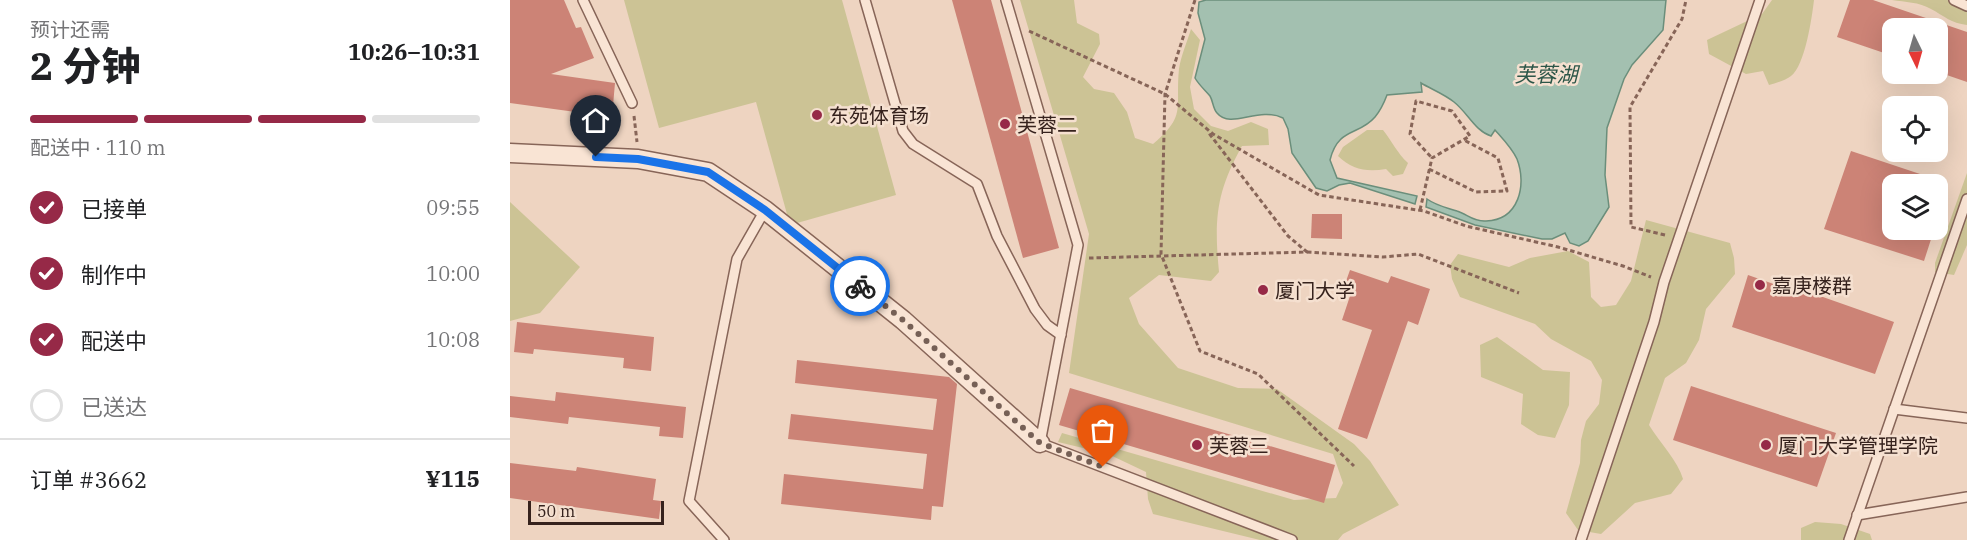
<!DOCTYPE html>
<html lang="zh">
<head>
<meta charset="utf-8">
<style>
  :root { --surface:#fff; --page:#f6f6f6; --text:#202124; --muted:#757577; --line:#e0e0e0; --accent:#962947 }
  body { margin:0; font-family:"IBM Plex Serif","Noto Sans SC",serif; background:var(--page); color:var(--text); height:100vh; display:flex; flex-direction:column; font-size:22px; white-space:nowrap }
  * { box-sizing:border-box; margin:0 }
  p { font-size:20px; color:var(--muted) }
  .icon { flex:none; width:33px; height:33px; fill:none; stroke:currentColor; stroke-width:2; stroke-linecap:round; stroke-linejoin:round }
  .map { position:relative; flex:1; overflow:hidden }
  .drawer { display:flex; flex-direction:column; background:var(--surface); width:510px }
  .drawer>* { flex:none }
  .needle { width:39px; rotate:175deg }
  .fabs { position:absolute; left:1372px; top:18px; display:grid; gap:12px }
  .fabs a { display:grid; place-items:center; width:66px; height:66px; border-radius:12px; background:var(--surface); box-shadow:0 6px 24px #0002; font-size:30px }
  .scale { position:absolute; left:18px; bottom:15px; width:136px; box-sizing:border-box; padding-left:6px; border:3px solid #36221d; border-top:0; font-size:16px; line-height:21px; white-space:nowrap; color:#36221d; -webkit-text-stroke:4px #f5e0d0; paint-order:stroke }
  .pin { position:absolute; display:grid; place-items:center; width:51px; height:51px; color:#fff; margin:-62px -26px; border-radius:50% 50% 50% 0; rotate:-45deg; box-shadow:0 0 6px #0007 }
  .pin .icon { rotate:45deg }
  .courier { position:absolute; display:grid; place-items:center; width:60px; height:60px; margin:-30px; border:4px solid #1a73e8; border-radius:50%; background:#fff; color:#222; box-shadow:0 2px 8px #0007 }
  .head em { font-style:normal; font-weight:800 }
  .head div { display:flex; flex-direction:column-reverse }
  .head { display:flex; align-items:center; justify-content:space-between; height:102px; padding:0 30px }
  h1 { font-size:39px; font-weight:800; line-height:45px }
  .bar { display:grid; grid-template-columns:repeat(4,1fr); gap:9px 6px; align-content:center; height:72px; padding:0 30px }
  .bar i { height:8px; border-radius:4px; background:var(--line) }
  .bar .selected { background:var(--accent) }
  .bar p { grid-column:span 4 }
  .line { display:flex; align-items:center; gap:15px; padding:0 30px; border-top:2px solid var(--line) }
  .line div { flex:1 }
  ol { padding:0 30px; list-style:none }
  li { display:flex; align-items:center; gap:18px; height:66px }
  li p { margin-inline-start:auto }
  li .icon { padding:6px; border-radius:50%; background:var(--accent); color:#fff; stroke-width:4 }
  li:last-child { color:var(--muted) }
  li i { width:33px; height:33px; border:3px solid var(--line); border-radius:50% }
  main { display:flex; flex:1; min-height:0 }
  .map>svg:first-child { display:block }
  .green { fill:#ccc395 }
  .water { fill:#a3c0b0; stroke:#6b8e7b; stroke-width:1.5 }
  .building { fill:#cc8376 }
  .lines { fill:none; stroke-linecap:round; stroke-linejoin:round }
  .lane-casing { stroke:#876558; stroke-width:12 }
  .street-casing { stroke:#876558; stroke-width:21 }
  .path { stroke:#876558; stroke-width:3; stroke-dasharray:4.5 3; stroke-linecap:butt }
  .lane { stroke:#f9e4d4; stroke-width:9 }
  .street { stroke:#f9e4d4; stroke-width:18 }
  .done { stroke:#766056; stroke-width:6; stroke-dasharray:0 10.8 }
  .route { stroke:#1a73e8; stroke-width:8 }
  .poi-dot { fill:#962947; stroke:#f5e0d0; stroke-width:2 }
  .labels { text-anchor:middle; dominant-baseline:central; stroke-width:5; stroke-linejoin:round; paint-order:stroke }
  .poi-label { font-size:20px; fill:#36221d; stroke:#f5e0d0; text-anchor:start }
  .water-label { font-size:21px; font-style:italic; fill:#2c5648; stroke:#f5e0d0 }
</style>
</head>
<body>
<main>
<section class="drawer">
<div class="head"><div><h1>2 分钟</h1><p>预计还需</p></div><em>10:26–10:31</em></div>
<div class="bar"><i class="selected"></i><i class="selected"></i><i class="selected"></i><i></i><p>配送中 · 110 m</p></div>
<ol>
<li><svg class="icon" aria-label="check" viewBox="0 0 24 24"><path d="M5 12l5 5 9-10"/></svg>已接单<p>09:55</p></li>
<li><svg class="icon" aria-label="check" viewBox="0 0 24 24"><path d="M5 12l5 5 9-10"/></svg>制作中<p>10:00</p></li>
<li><svg class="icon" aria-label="check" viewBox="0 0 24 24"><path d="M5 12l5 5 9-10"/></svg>配送中<p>10:08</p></li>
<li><i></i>已送达</li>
</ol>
<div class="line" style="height:78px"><div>订单 #3662</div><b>¥115</b></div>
</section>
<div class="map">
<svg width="1457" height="540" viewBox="0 0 1457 540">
  <rect width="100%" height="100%" fill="#eed4c1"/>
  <g class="green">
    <path d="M114,0H332L386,195L280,225L246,102L149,128Z"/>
    <path d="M510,0H564L567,23L589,34L590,44L573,77L584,89L604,93L617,112L625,138L643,144C677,115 665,109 669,69C671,56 677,42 681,29L690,40L680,87L684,109L701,126L718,131L741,122L758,129L759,145L732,146C706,192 704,220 709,272L701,281L649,275L619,298L629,324L668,368L728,388L767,389L844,444L860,461L889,505L833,534L828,540H750L643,514L638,499L636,472L598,454L548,442L552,433L784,500L826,498L833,483L823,454L559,373L579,234Z"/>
    <path d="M1262,0H1304C1302,17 1295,66 1281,76C1276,80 1266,83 1259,85L1253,71L1236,74L1199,54L1197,40L1252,14Z"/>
    <path d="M1382,0H1457V25C1441,23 1434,16 1421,9C1409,2 1395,2 1382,0Z"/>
    <path d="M857,130H873C882,141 887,153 898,163L893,174L883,176L876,169C857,172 842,170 828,156L833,147Z"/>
    <path d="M1457,173V245L1444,275L1425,272V263Z"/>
    <path d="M0,202L70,267L30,313L0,321Z"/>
    <path d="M1136,220L1220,243L1224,258L1225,274L1196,309L1189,340L1176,363L1155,378L1139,425C1150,443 1168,461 1173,479L1161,494L1125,503L1091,534L1068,530L1056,513L1070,463L1071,440L1076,421L1089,404L1092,380L1081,361L1041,339L1025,324L950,297L942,279L940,265L948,254L999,267L1020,258L1058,251L1079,262L1081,297L1091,307L1106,305L1121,281Z"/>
    <path d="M987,337L1033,370L1060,372L1059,405L1045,438L1028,435L1011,424L1013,394L971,377L970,345Z"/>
    <path d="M1305,522L1331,524L1360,534L1362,540H1291V528Z"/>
  </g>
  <path class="water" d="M696,0H1156L1153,30L1122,65L1114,79L1097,128L1095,175L1099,207L1078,241L1069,246L1060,243L1055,233L1042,239H1032L965,225L916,207L917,199C927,206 935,207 947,211C957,214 964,222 976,221C1009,220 1017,185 1007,159C1002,148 993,139 985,130L981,136C965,131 958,113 944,102C934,94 921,89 911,83L912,92L877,95C874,103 870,111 865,117C849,136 828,127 820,160L827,178L907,196L905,204L840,183L829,185L817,191L806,188L782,153L778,129L773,118C748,106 721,130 707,113C703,109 703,101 700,96C695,90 689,85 685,78L695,39L688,13L689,2Z"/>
  <g class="building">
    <path d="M0,0H54L66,28L71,27L84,58L41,74L105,83L102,117L0,103Z"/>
    <path d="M442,0H481L549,248L513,258Z"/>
    <path d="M1340,0H1363L1457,32V82L1428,72V28H1383V56L1327,37Z"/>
    <path d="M1341,151L1434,182L1433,184H1383V230H1424L1414,261L1314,229Z"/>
    <path d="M802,214H832V239L801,238Z"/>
    <path d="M840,270L878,283L881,276L920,289L908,325L898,321L857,439L828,429L862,330L832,320L843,287L835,284Z"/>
    <path d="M1238,275L1292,294L1293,290L1384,322L1365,374L1222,327Z"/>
    <path d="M7,322L144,337L141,371L113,368L114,358L24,349L23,354L4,352Z"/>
    <path d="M287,360L439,377L447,384L433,507L422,506L421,520L271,504L274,474L413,489L417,454L278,439L281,414L423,430L427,399L285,383Z"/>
    <path d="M1181,386L1326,433L1307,487L1163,440Z"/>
    <path d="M560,388L825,465L814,503L549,425Z"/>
    <path d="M46,392L176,407L173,438L149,436L150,427L59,417L58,424L0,417V396L45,401Z"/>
    <path d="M0,463L66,471L67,467L146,479L143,500L151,501L149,519L0,498Z"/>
  </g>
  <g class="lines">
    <g class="lane-casing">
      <g id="lane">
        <path d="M73,0L122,103"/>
        <path d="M355,0L393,131L403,144L467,184L487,236L525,309L537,325L551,335"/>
        <path d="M496,0L568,245L530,443L782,540"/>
        <path d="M1444,0L1457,6"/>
        <path d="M1384,409L1457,418"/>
        <path d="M1347,515L1457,497"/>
        <path d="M214,540L179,501L227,259L255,210"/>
        <path d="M1071,540L1144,322L1154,282L1250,0"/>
        <path d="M1339,540L1457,199"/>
      </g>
    </g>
    <g class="street-casing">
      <path id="street" d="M0,153L128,159L198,172L255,210L393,320L530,443"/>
    </g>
    <g class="path">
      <path d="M685,0L655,94L651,254L690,351L748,374L844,466"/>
      <path d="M519,31L655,94L703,134L809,195L914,211L956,226L1048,247L1113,266L1141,277"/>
      <path d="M124,116L127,142"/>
      <path d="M919,169L966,192L997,191L988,158L954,140"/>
      <path d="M910,210L922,158L960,136L942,111L906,101L900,134L922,158"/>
      <path d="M1155,235L1121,227L1120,107L1172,19L1176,0"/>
      <path d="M797,252L873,257L908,254L1009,293"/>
      <path d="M579,258L797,252L778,236L698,132"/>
    </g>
    <use href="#lane" class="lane"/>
    <use href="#street" class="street"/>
  </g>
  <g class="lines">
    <path class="done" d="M350,286L393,320L530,443L593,467"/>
    <path class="route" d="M86,157L128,159L198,172L255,210L350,286"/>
  </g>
  <g class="poi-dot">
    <circle cx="307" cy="115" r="6"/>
    <circle cx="495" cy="124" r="6"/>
    <circle cx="1250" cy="285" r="6"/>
    <circle cx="753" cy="290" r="6"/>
    <circle cx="687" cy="445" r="6"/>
    <circle cx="1256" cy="445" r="6"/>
  </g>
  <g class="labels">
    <g class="poi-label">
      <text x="319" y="115">东苑体育场</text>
      <text x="507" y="124">芙蓉二</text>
      <text x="1262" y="285">嘉庚楼群</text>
      <text x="765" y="290">厦门大学</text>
      <text x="699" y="445">芙蓉三</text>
      <text x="1268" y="445">厦门大学管理学院</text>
    </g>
    <g class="water-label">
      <text x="1036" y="74">芙蓉湖</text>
    </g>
  </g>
</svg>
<div class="fabs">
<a><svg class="needle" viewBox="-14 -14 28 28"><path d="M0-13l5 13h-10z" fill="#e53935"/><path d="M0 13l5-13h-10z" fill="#757577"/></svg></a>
<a><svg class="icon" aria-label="locate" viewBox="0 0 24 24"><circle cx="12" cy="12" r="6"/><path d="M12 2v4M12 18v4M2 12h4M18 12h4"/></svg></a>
<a><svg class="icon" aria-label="layers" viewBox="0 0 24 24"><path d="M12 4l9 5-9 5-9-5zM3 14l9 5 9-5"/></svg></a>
</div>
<div class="scale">50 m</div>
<div class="pin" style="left:593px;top:467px;background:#ea580c"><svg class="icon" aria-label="bag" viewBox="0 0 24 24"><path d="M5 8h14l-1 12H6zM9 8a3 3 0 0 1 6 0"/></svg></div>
<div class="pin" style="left:86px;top:157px;background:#1f2937"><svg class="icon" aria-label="home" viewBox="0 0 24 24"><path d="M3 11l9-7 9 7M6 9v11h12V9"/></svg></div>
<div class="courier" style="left:350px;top:286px"><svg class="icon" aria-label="bike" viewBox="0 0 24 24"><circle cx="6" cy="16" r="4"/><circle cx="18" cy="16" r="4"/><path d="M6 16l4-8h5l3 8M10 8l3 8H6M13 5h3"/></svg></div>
</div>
</main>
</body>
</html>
